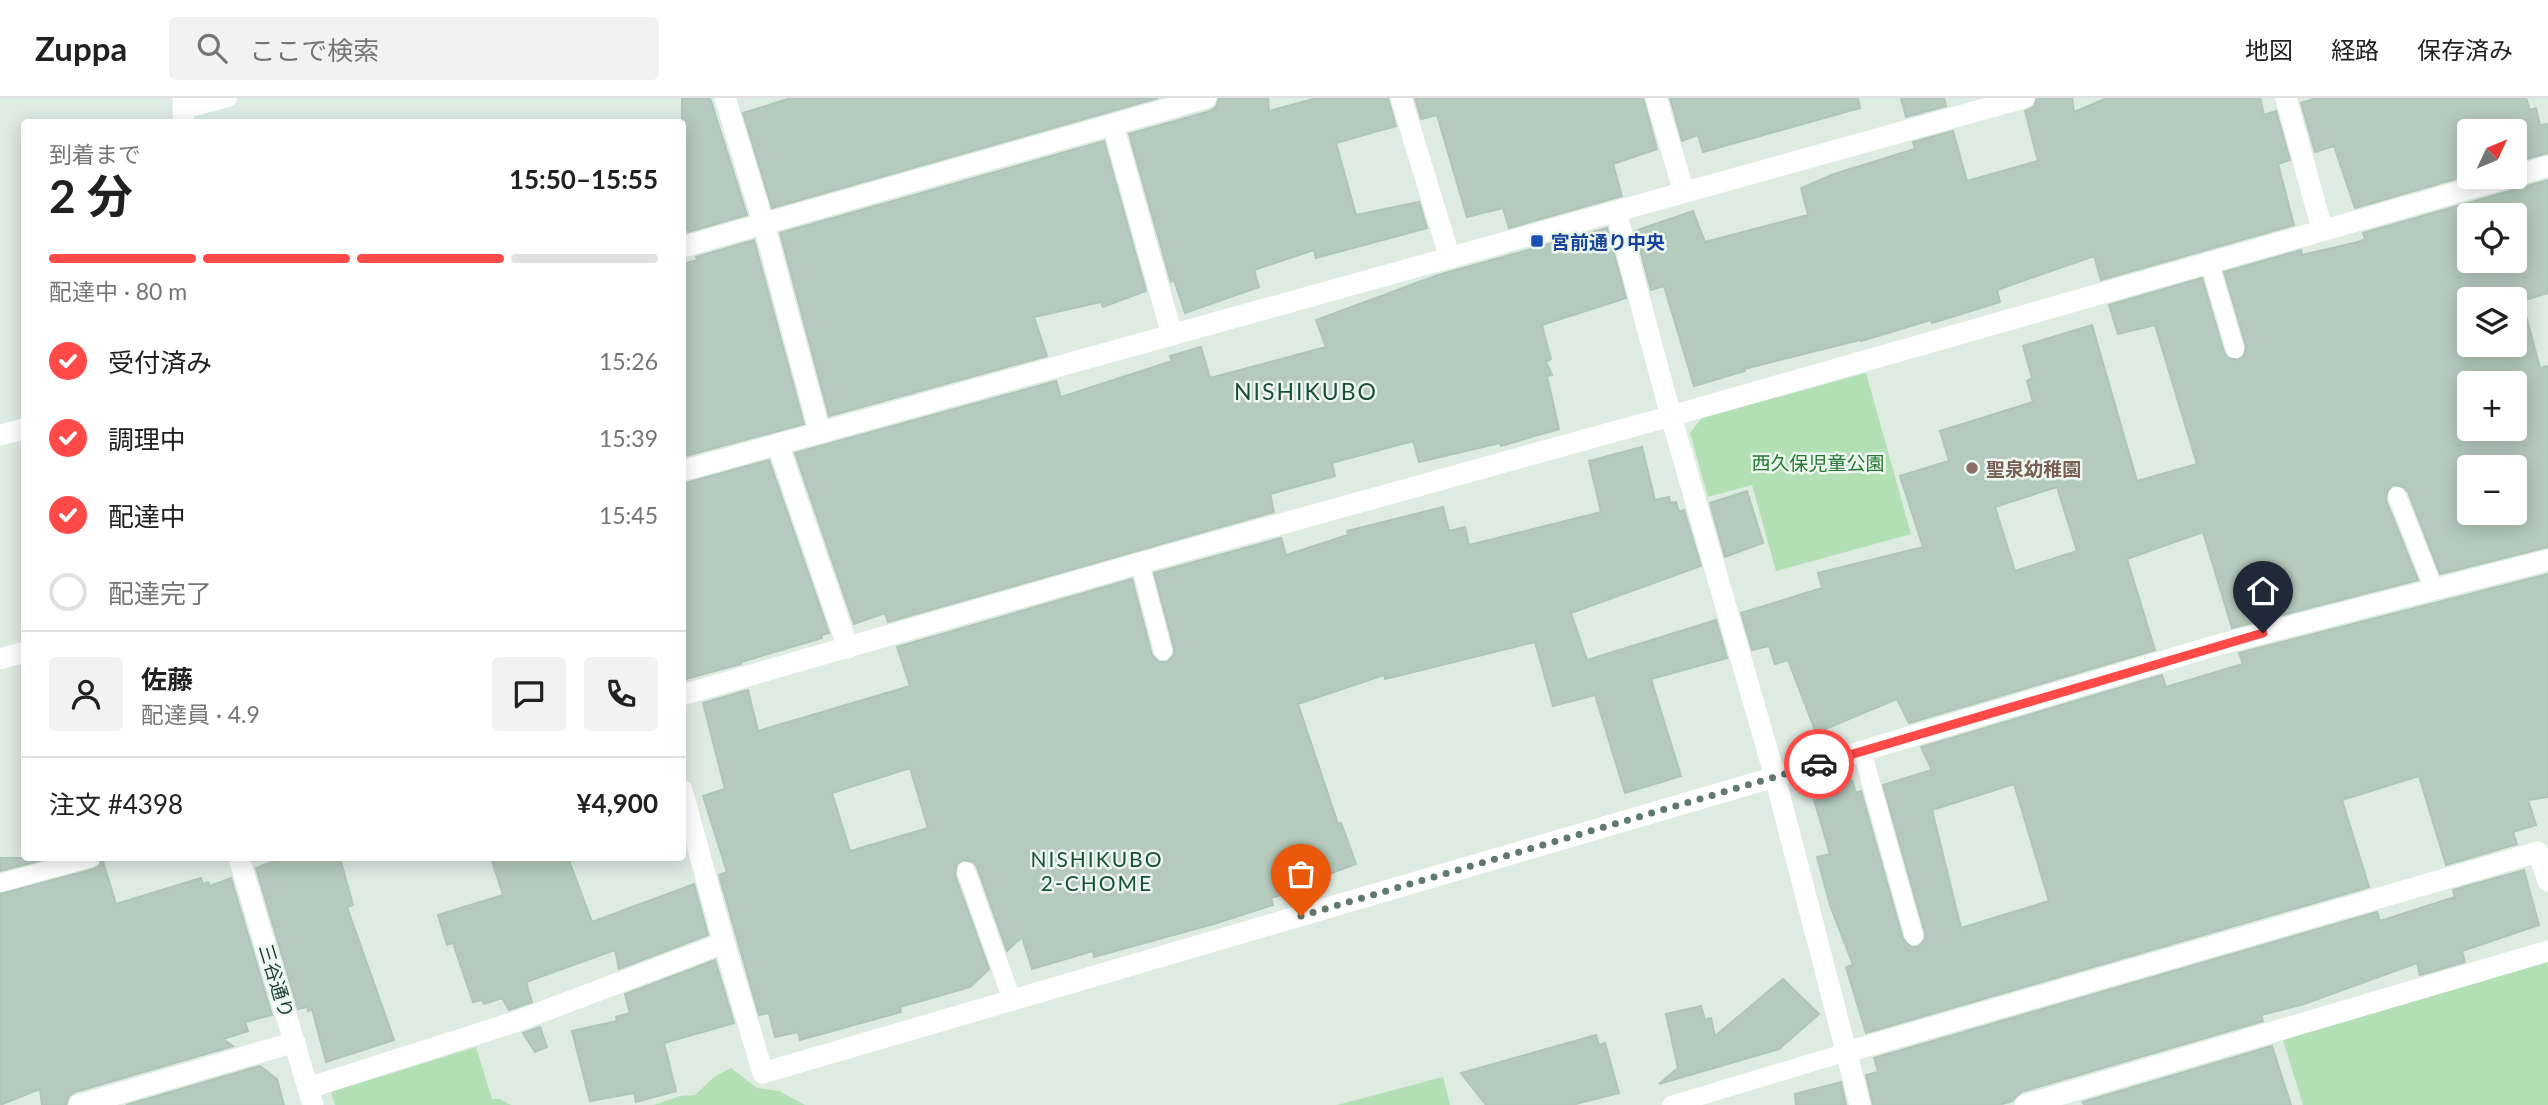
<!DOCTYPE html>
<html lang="ja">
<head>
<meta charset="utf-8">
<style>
  :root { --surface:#fff; --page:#f2f2f2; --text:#202124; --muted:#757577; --line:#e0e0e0; --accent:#ff4a47 }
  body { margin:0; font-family:Lato,"Noto Sans JP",sans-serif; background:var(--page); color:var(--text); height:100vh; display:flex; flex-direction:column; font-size:26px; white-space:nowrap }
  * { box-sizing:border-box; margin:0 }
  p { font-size:23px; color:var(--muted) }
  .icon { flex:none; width:38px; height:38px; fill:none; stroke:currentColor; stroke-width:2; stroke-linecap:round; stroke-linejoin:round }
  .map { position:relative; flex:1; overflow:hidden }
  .details { position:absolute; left:21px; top:21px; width:665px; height:742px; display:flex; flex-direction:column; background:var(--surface); border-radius:7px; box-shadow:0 4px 18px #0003 }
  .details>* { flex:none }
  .needle { width:46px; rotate:46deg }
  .controls { position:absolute; left:2457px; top:21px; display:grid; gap:14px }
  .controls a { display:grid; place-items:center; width:70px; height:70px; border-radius:7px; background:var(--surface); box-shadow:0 4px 18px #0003; font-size:35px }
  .pin { position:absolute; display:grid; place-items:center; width:60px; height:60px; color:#fff; margin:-72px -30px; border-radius:50% 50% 50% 0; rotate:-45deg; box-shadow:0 0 7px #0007 }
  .pin .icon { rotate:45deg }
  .courier { position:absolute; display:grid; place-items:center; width:70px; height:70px; margin:-35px; border:5px solid #ff4a47; border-radius:50%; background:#fff; color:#222; box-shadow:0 2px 9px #0007 }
  .head em { font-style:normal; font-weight:700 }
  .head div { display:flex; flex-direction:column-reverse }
  .head { display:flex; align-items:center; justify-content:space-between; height:119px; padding:0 28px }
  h1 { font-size:46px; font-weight:700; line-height:52px }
  .bar { display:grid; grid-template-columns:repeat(4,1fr); gap:10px 7px; align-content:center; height:84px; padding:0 28px }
  .bar i { height:9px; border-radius:5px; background:var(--line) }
  .bar .active { background:var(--accent) }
  .bar p { grid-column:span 4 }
  .line { display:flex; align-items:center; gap:18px; padding:0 28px; border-top:2px solid var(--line) }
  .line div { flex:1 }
  .round { display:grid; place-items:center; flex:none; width:74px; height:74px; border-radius:7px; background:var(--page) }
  ol { padding:0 28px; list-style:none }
  li { display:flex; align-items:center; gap:21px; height:77px }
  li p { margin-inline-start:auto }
  li .icon { padding:7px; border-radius:50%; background:var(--accent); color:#fff; stroke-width:4 }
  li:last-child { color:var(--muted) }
  li i { width:38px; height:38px; border:4px solid var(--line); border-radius:50% }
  header { display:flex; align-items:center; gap:42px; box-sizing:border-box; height:98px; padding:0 35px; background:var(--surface); border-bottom:2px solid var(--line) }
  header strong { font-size:33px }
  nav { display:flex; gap:38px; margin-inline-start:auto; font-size:24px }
  .search { width:490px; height:63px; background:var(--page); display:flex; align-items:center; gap:18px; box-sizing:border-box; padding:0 24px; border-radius:7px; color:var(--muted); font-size:26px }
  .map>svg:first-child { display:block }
  .green { fill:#b2dfb4 }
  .building { fill:#b5c9bc; stroke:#afc5b7; stroke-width:2; fill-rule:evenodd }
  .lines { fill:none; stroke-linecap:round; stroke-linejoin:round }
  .service { stroke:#fff; stroke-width:18 }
  .pedestrian { stroke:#fff; stroke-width:21 }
  .minor { stroke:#fff; stroke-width:21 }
  .tertiary { stroke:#fff; stroke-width:21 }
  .done { stroke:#60796b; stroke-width:7; stroke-dasharray:0 12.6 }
  .route { stroke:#ff4a47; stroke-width:9 }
  .transit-dot { fill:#1a4fb4; stroke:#edf7f0; stroke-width:2.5 }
  .education-dot { fill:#8d6e63; stroke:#edf7f0; stroke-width:2.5 }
  .labels { text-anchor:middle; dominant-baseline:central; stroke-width:5; stroke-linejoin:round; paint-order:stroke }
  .transit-label { font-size:19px; font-weight:bold; fill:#164399; stroke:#edf7f0; text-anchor:start }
  .park-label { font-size:19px; fill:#227730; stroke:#edf7f0 }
  .education-label { font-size:19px; font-weight:bold; fill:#785e54; stroke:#edf7f0; text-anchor:start }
  .street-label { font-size:19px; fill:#1d3c2c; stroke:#edf7f0 }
  .neighbourhood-label { font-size:21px; letter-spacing:2px; fill:#175035; stroke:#edf7f0 }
  .quarter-label { font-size:23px; letter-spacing:2px; fill:#175035; stroke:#edf7f0 }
</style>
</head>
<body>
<header>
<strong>Zuppa</strong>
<div class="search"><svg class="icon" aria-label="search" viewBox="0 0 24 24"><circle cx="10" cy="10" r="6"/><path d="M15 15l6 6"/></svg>ここで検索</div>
<nav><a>地図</a><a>経路</a><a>保存済み</a></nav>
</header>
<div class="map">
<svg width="2548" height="1007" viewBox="0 0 2548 1007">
  <rect width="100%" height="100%" fill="#ddebe1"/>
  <g class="green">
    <path d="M1866,275L1911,436L1776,473L1752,387L1708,399L1690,335L1702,320Z"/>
    <path d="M2548,860V1007H2303L2283,942Z"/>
    <path d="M476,949L492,1001H500L511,1007H335L331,994Z"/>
    <path d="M731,970L757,990L779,993L805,1007H617H654L680,998L695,997L714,979Z"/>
    <path d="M1443,979L1450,1007H1337Z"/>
  </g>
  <g class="building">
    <path d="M682,0H710L747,117L688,134L682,116Z"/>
    <path d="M791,0H1158L772,110L743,15Z"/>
    <path d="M1219,0H1268L1269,13L1317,0H1388L1396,28L1336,45L1356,117L1419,104L1427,130L1316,160L1314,152L1254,172L1259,189L1185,215L1174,182L1171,184L1129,36L1210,13L1216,9Z"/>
    <path d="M1415,0H1643L1657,51L1613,66L1622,98L1509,130L1503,110L1467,119L1437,17L1421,21Z"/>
    <path d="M1670,0H1858L1860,10L1703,54L1698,37L1682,43Z"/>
    <path d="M1901,0H1944L1946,8L1906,19Z"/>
    <path d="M2037,0H2072L2074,14L2107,0H2260L2264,17L2276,13L2290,62L2278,66L2294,127L2101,182L2094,158L1997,192L2000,204L1932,225L1931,222L1861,243L1860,242L1744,271L1745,273L1694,288L1664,188L1651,192L1635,133L1693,113L1705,144L1808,117L1801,90L1834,76L1915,51L1913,44L1953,33L1967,83L2038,63L2025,13L2034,9Z"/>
    <path d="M2317,0H2526L2530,12L2536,10L2540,27L2548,26V55L2515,64V33H2469V77L2355,110L2334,48L2315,54L2301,5Z"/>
    <path d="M1104,43L1146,193L1103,209L1101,204L1034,219L1047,258L829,318L780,135Z"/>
    <path d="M2548,82V195L2522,203L2540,270L2548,268V449L2440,476L2408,394L2403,389L2393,387L2388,392L2386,402L2418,482L2232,530L2203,434L2127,461L2155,552L1909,625L1897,601L1816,635L1788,562L1775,566L1769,548L1752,552L1741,515L1822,490L1818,475L1923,449L1900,378L1949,363L1940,333L2033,304L2027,283L2032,280L2023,248L2092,227L2137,383L2197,366L2155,227L2118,236L2109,207L2202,180L2224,254L2228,260L2238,262L2244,258L2246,248L2224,174L2301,152L2302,157L2358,144L2365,141L2363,135ZM2469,117H2515V163H2469ZM2469,201H2515V247H2469ZM2469,285H2515V331H2469ZM2469,369H2515V415H2469ZM2057,389L2077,453L2015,473L1995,409Z"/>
    <path d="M1607,130L1626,200L1542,227L1551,261L1546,264L1552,277L1547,278L1559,331L1501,348L1500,345L1419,364L1413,343L1332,365L1335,378L1270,396L1274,414L888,524L885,515L854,526L795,355L1056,283L1061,299L1172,263L1170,258L1201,249L1210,280L1326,249L1316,222L1438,177Z"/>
    <path d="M754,142L804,326L682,359V166L698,162L696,159Z"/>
    <path d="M1642,349L1655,402L1669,399L1670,405L1676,404L1679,414L1684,412L1701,468L1571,515L1587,562L1716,522L1727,560L1651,581L1681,678L1625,695L1595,597L1553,608L1535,544L1385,581L1384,577L1298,606L1338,726L1341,725L1356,766L1321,779L1322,783L1271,800L1273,807L1217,825L1094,859L1093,853L1032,871L1022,839L1007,853L977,769L973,764L963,762L957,766L955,777L989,871L970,889L900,909L901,914L800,942L798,934L775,939L769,915L759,917L719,777L727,774L703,698L725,691L703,605L748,592L758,633L910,588L897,549L1132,481L1152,557L1159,564H1167L1174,557V550L1154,475L1281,440L1286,457L1348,437L1347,433L1443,409L1449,433L1465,429L1469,447L1601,414L1589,363ZM910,670L928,730L850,753L832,695Z"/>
    <path d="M769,362L829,535L821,537L822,540L741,564V566L682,582V386Z"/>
    <path d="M1747,393L1763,445L1725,459L1710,405Z"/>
    <path d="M2548,476V699L2528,702L2536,727L2513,734L2517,746L2446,767L2419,678L2342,702L2369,789L1866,935L1846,869L1853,867L1830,807L1817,759L1830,756L1812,695L1852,682L1856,695L1861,693L1903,841L1911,849H1918L1925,841V835L1883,687L1932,672L1921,649L2162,577L2166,589L2243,566L2239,555ZM2014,686L2049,803L1961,830L1932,712Z"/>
    <path d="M0,760H50L0,773Z"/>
    <path d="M102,760L116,806L201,780L203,786L208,784L210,788L231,780L272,917L245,924L248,933L223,941L233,948L75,994L69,998L66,1007H42L40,991L0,1007V796L94,771L100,767Z"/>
    <path d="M282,760H340L353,807L347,809L394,942L326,964L312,911L308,913L307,909L298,911L256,770Z"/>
    <path d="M491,760H568L592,824L694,786L708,837L619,871L615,852L526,884L532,904L509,912L502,900L484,906L482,902L473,904L453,845L447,847L438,817L503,797Z"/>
    <path d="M2524,772L2539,827L2462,853L2465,864L2420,877L2417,865L2304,906L2261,917L2263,923L2021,994L2012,1003L1999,1007H1873L1866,977L1878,974L1874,960L2377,814L2380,823L2455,799L2453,792Z"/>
    <path d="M715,862L734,925L664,945L676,993L636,1004L634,995L590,1003L572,933L617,923L616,919L630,915L625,896Z"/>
    <path d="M1783,881L1819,916L1779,951L1659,986L1678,970L1666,916L1701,908L1705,922L1711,920L1715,938Z"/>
    <path d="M540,929L547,949L535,954L523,935Z"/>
    <path d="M1596,937L1599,947L1605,945L1619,995L1572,1007H1486L1461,975Z"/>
    <path d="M2272,948L2291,1007H2084L2083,1004Z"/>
    <path d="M260,968L277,981L284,1007H126Z"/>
    <path d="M1841,984L1846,1007H1796L1795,996Z"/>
  </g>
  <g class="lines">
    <g class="service">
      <path d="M183,12L228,0"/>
      <path d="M2209,163L2235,251"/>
      <path d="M2397,398L2434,491"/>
      <path d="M1140,465L1163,553"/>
      <path d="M1862,653L1914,838"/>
      <path d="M966,773L1012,902"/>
      <path d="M0,785L91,760"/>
      <path d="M1671,1007L1847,954"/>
    </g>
    <path class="pedestrian" d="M2025,1007L2548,853"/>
    <g class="minor">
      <path d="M725,0L764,127L820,335"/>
      <path d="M1401,0L1450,160"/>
      <path d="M1656,0L1684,94"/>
      <path d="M2286,0L2322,131"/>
      <path d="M1113,27L1172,237"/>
      <path d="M2515,78L2548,68"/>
      <path d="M1616,114L1671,318L1775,679L1860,1007"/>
      <path d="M682,149L1206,0"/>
      <path d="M0,337L24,331"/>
      <path d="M778,347L848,550"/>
      <path d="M682,373L2024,0"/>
      <path d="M0,561L24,554"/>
      <path d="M682,597L1140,465L1671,318L2511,79"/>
      <path d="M682,692L724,845L763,975L1775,679L2214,548L2548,462"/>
      <path d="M1847,954L2538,754L2548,783"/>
      <path d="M308,990L515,924L724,845"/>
      <path d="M79,1007L295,944"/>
    </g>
    <g class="tertiary">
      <path d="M183,0V24"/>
      <path d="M239,760L313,1007"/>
    </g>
  </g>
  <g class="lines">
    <path class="done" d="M1301,818L1819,666"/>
    <path class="route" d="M1819,666L2263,535"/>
  </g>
  <rect class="transit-dot" x="1530" y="136" width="14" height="14" rx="3.5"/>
  <circle class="education-dot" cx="1972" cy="370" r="7"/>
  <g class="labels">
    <g class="transit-label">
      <text x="1551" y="143">宮前通り中央</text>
    </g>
    <g class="park-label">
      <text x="1818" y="364">西久保児童公園</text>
    </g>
    <g class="education-label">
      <text x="1986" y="370">聖泉幼稚園</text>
    </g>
    <g class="street-label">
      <text transform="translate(277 883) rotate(73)">三谷通り</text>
    </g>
    <g class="neighbourhood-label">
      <text x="1097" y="760">NISHIKUBO<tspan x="1097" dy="24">2-CHOME</tspan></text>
    </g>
    <g class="quarter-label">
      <text x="1306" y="293">NISHIKUBO</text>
    </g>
  </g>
</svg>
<div class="controls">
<a><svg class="needle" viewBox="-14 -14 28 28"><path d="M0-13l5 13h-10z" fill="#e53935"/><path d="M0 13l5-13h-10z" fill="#757577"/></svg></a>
<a><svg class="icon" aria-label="locate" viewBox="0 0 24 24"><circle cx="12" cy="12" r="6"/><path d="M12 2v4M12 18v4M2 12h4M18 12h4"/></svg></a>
<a><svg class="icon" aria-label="layers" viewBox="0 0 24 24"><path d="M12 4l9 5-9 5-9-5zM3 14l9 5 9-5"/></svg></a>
<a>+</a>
<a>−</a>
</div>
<div class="pin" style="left:1301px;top:818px;background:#ea580c"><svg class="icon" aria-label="bag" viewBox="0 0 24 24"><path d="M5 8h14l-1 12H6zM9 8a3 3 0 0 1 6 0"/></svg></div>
<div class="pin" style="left:2263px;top:535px;background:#1f2937"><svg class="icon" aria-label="home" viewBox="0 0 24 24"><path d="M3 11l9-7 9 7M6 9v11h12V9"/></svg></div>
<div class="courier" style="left:1819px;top:666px"><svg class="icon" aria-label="car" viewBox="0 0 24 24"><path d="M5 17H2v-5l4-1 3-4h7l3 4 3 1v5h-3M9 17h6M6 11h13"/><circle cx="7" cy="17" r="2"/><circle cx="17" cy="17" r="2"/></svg></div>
<section class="details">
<div class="head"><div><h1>2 分</h1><p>到着まで</p></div><em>15:50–15:55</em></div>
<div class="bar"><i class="active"></i><i class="active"></i><i class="active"></i><i></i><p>配達中 · 80 m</p></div>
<ol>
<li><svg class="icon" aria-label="check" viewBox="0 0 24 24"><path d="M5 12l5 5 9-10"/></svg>受付済み<p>15:26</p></li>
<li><svg class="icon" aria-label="check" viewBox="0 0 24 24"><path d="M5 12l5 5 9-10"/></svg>調理中<p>15:39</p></li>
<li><svg class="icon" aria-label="check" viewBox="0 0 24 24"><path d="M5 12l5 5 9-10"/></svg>配達中<p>15:45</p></li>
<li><i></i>配達完了</li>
</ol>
<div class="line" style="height:126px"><a class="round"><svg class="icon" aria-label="person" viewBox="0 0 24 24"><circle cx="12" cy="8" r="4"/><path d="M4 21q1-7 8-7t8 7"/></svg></a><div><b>佐藤</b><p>配達員 · 4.9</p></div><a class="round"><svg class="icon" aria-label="chat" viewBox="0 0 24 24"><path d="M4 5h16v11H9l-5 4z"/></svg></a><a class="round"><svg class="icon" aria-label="phone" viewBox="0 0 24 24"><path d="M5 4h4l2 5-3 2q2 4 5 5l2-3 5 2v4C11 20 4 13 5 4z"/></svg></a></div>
<div class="line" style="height:91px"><div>注文 #4398</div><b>¥4,900</b></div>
</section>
</div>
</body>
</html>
